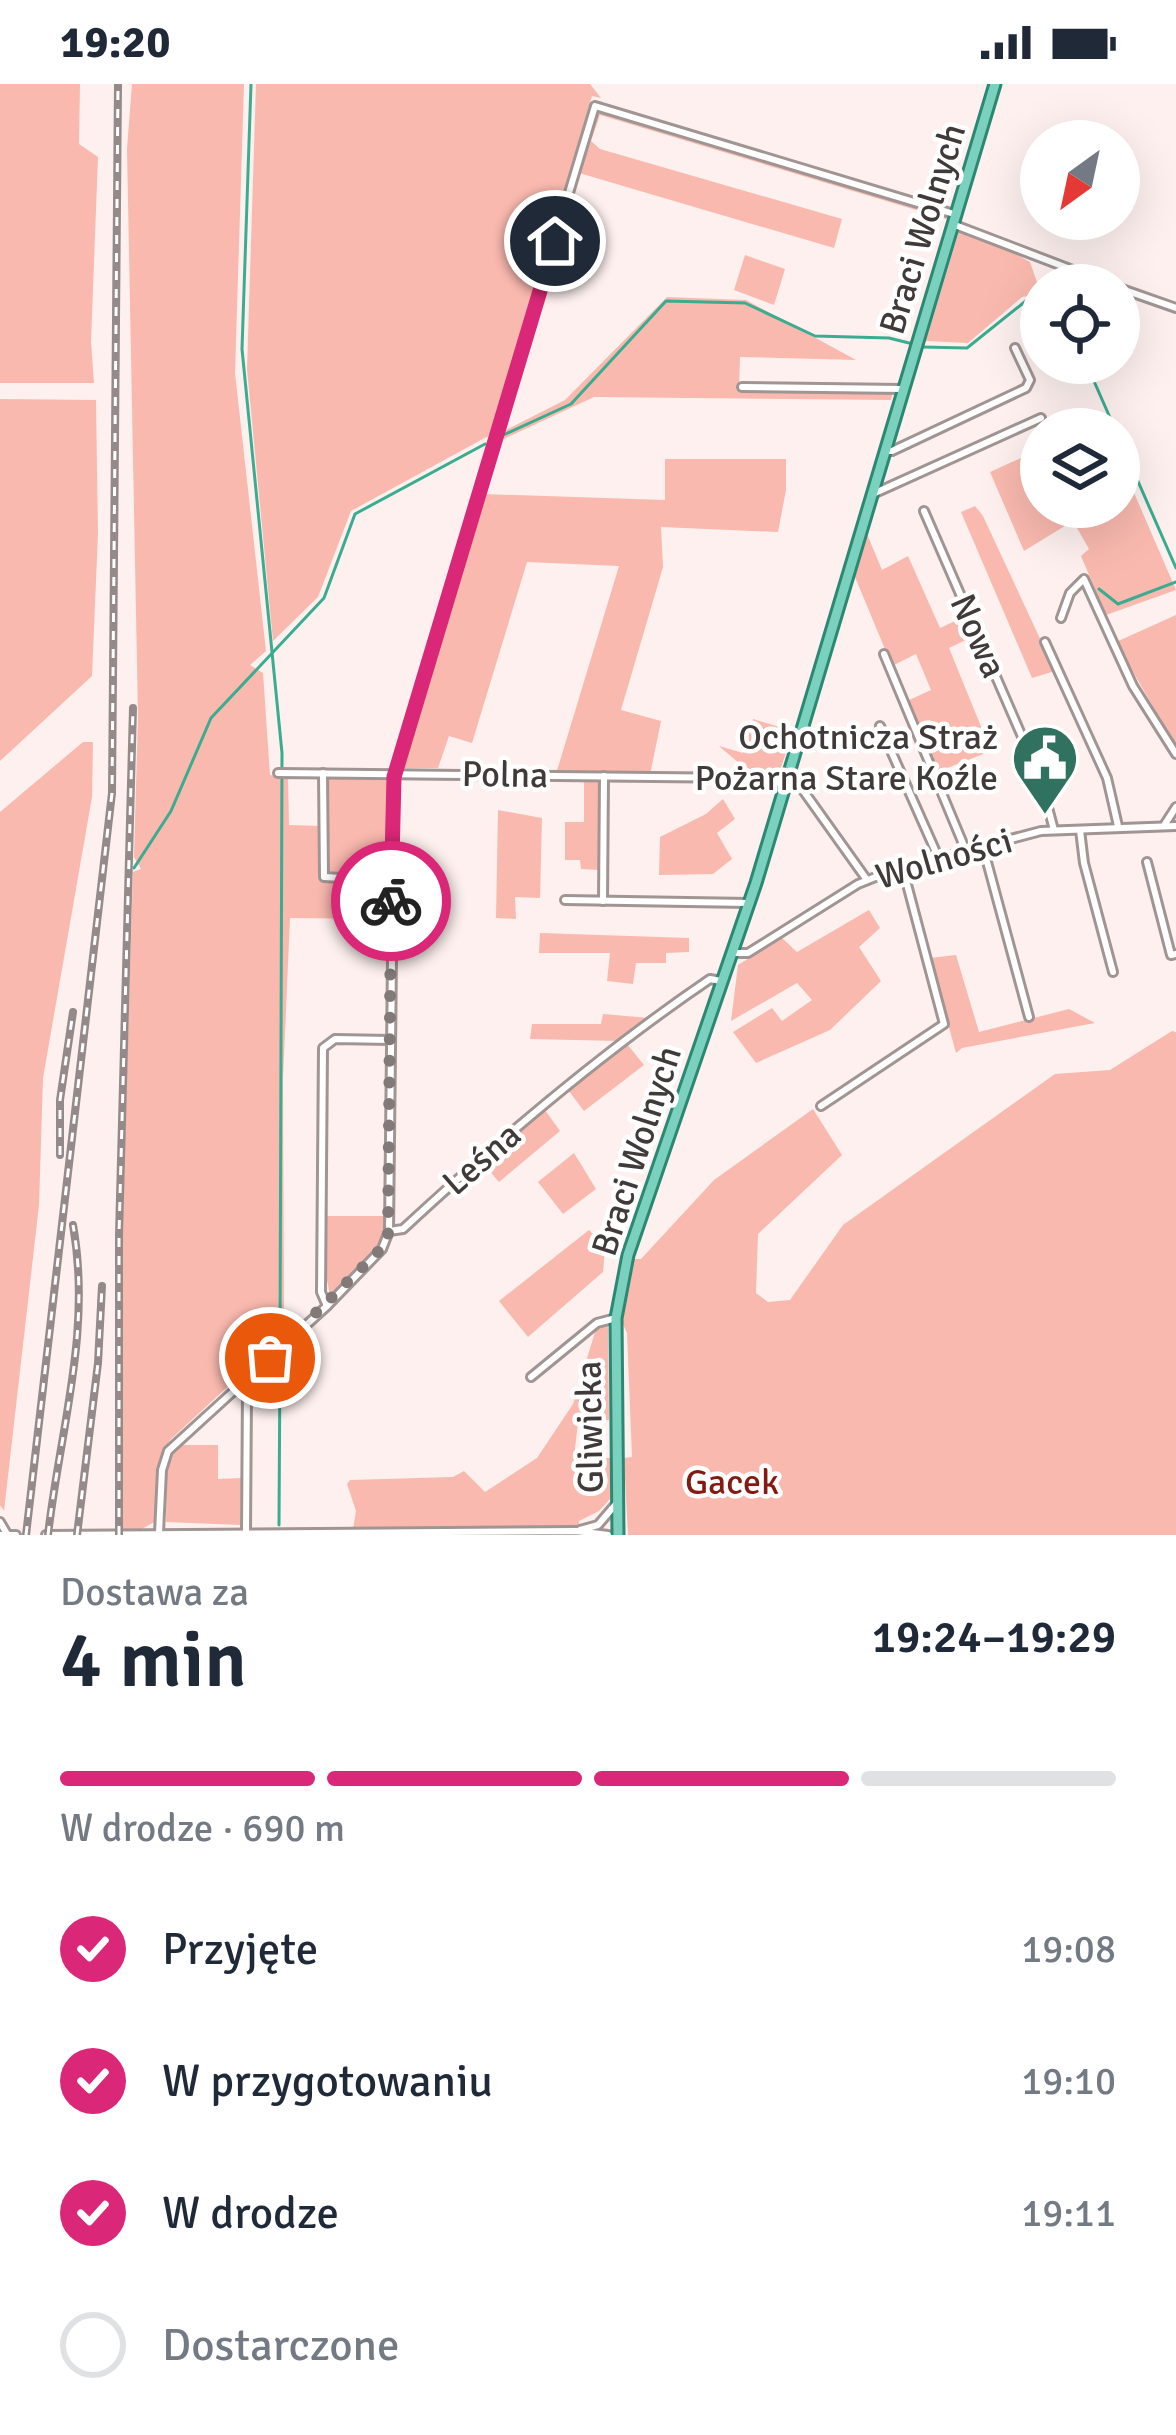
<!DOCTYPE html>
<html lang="pl">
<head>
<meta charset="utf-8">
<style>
  :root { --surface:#fff; --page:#f2f2f3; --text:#1f2937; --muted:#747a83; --line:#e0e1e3; --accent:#db2777 }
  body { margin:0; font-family:Signika,sans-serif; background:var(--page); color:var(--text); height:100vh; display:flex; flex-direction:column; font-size:45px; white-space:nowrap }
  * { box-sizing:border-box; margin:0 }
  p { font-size:39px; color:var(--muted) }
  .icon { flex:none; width:66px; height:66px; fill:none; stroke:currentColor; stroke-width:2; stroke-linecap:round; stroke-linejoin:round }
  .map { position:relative; height:1451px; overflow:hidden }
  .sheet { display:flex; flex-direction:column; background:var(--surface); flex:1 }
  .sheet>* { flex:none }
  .needle { width:78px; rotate:213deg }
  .tools { position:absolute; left:1020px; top:36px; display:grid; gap:24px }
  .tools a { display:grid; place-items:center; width:120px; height:120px; border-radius:50%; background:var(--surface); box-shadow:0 12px 48px #0002; font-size:60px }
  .pin { position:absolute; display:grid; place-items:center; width:102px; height:102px; color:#fff; margin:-51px; border:6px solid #fff; border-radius:50%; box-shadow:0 3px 12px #0007 }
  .courier { position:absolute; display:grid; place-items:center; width:120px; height:120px; margin:-60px; border:9px solid #db2777; border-radius:50%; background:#fff; color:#222; box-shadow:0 3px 15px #0007 }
  .summary em { font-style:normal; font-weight:600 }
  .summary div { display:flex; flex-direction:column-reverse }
  .summary { display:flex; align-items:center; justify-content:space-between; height:204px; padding:0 60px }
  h1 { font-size:78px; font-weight:600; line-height:90px }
  .bar { display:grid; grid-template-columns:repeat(4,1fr); gap:18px 12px; align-content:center; height:144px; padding:0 60px }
  .bar i { height:15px; border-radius:9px; background:var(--line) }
  .bar .active { background:var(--accent) }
  .bar p { grid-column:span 4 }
  ol { padding:0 60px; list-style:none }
  li { display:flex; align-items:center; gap:36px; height:132px }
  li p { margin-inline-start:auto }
  li .icon { padding:12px; border-radius:50%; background:var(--accent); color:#fff; stroke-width:4 }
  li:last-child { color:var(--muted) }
  li i { width:66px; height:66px; border:6px solid var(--line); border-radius:50% }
  .status { display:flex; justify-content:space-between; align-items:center; height:84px; padding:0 60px; background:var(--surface); direction:ltr }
  .status svg { height:33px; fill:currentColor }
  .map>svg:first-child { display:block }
  .green { fill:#f9b9af }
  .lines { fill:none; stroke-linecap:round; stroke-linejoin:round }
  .stream { stroke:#3aac90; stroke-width:3 }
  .minor-casing { stroke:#a09593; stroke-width:12 }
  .major-casing { stroke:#2c8873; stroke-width:15 }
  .minor { stroke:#fff; stroke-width:6 }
  .major { stroke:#7ad1be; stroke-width:9 }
  .rail-casing { stroke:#938a89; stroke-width:8 }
  .rail { stroke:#fff; stroke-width:3; stroke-dasharray:9; stroke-linecap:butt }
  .done { stroke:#827a79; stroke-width:12; stroke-dasharray:0 21.6 }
  .route { stroke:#db2777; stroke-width:15 }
  .labels { text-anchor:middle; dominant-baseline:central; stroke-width:9; stroke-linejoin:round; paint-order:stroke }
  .street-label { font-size:36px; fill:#403b3a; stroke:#fff }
  .poi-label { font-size:36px; fill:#403b3a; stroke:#fff; text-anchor:end }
  .park-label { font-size:36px; fill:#831b13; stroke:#fff }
</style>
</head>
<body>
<div class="status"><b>19:20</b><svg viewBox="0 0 49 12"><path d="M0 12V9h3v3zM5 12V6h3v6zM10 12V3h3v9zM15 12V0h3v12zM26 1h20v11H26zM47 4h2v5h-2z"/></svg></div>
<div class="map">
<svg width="1176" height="1451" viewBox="0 0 1176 1451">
  <rect width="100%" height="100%" fill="#fdf0ee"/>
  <g class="green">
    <path d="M0,0H80L79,60L98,73L91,258L94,299H0Z"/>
    <path d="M132,0H244L235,289L266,567L250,581L263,589L270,691L288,693L289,741L321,742L322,794L326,797L390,799L388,835L290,834L283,995L284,1226L301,1235L170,1356L160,1373L156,1437L142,1445L122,1447V1153L133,788L141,785L134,773L138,632L127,65Z"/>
    <path d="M256,0H590L601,14L592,12L492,350L351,427L318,513L273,557L247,285Z"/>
    <path d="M602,28L949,132L946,135L600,31L591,57L600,65L842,135L834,164L579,89L595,30Z"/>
    <path d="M959,147L997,160L1030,178L1041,210L1022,213L968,259L926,257Z"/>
    <path d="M745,171L785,185L774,221L734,206Z"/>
    <path d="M667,213L746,216L856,276L740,273L739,305L893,307L891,316L594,313L497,358L500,349L565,316Z"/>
    <path d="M0,315L96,316L98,449L92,592L0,677Z"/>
    <path d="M1041,365V423H1119V374L1176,506L1106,531L1081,472L1089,465L1073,437L1024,467L990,388Z"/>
    <path d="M665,375H786V406L778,448L661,443L663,483L621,626L661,637L650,691L556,690L619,482L527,478L472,659L449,652L438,684H400L482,410L665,416Z"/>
    <path d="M975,422L983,432L1055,587L1032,594L961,428Z"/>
    <path d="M867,450L882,486L908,472L940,544L966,532L974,552L949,564L991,667L937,688L907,617L931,606L916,570L892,582L855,493Z"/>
    <path d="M1176,531V663L1116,558Z"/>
    <path d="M753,635L793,647L778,693C752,694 737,677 719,662L743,669Z"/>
    <path d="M83,658H93L92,713L43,994L39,1121L4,1427L0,1421V728Z"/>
    <path d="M327,692L390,696L388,772L359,769L358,794L327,792Z"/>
    <path d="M584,696H600L599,786L581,785L580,776H565V738H584Z"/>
    <path d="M723,715L735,735L717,749L732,775L713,790L659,791L660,753L706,730Z"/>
    <path d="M498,726L542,734L540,814L515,813L516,835L496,834Z"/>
    <path d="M869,826L880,844L859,863L881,897L830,946L756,979L733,948L772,924L782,937L812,916L797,899L731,937L738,881L782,854L797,868Z"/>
    <path d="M540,849L689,854V868L666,869V879H636L633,900L607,897L610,869H539Z"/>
    <path d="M956,871L979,948L1069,925L1095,939L962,964L956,969L930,874Z"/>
    <path d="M603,930L649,934L619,957L530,955L532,940H601Z"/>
    <path d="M1172,947L1176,948V1451H628L624,1374L632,1373L627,1249L621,1236L634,1175H641L714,1096L813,1025L842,1071L758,1150L756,1209L768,1218L790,1216L843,1141L1055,990L1110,986Z"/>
    <path d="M627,960L644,981L584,1027L568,1006Z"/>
    <path d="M545,1026L560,1047L499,1098L481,1077Z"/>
    <path d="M574,1069L596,1105L563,1130L538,1098Z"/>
    <path d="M326,1132H387V1157L330,1211L325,1186Z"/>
    <path d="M589,1146L605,1163L603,1188L528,1253L499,1217Z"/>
    <path d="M603,1240H608L609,1336L578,1338L574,1374H610L611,1414L599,1427L579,1437V1451H352L356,1427L347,1400L350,1396L453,1393L464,1387L485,1408L537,1374L573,1320L596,1245Z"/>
    <path d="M178,1361H218V1395L241,1394L240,1441L166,1438L167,1381Z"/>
  </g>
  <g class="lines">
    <g class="stream">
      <path d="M251,0L242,265L282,669L280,1260"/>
      <path d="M922,263L967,264L1027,216L1041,215"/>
      <path d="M1086,279L1115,345"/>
      <path d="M501,352L571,320L666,217L745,219L815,252L889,254L913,260"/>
      <path d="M1119,354L1176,484"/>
      <path d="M1099,505L1118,520L1176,498"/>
      <path d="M134,784L171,727L211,634L324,514L355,430L485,360"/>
      <path d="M279,1441L280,1269"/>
    </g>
    <g class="minor-casing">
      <g id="minor">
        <path d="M955,141L1112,201"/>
        <path d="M1119,204L1176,224"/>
        <path d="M742,303L903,305"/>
        <path d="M884,367H892L1026,304L1030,296L1015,264"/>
        <path d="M875,409L1041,334"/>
        <path d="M924,427L1040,694L1054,746"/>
        <path d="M1061,534L1070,509L1084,495L1133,602L1176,670"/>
        <path d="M1045,558L1107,694L1118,742"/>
        <path d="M884,570L966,767"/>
        <path d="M880,642L939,775"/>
        <path d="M278,689L751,694L784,699"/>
        <path d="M323,689L324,793L392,797"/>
        <path d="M789,695L800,702L867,796"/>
        <path d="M1165,740L1176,723"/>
        <path d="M1080,746L1084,779L1113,888"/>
        <path d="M983,763L1029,933"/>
        <path d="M1147,778L1171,871L1176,870"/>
        <path d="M565,816L749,819"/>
        <path d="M603,817L604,692"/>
        <path d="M731,869H748L858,800L878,792L904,789L954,770L1041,747L1176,742"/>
        <path d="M821,1022L944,940L904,789"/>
        <path d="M389,1147L394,693L595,22L954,130"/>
        <path d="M327,1222L321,1208L323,964L335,955L390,956"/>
        <path d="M531,1293L597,1239L616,1234"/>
        <path d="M242,1301L247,1307L246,1448"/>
        <path d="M0,1438L7,1450"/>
        <path d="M580,1446L598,1441L616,1420"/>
        <path d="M159,1449L162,1386L168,1367L327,1222L382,1165L389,1147L403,1145C499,1056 601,969 710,895L721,897"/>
        <path d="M0,1451H16"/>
        <path d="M46,1451L576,1447L608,1451"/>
      </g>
    </g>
    <g class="major-casing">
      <path id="major" d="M618,1451L616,1234L628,1171L756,799L995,0"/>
    </g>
    <use href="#minor" class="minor"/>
    <use href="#major" class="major"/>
    <g class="rail-casing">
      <g id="rail">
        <path d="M60,1071V1016L73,928"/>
        <path d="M26,1451L112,709L118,0"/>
        <path d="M48,1451C60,1345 92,1248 73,1141"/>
        <path d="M77,1451L98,1279L102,1202"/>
        <path d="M119,1451V1151L133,624"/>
      </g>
    </g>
    <use href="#rail" class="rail"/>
  </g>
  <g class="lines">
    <path class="done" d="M270,1274L380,1166L388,1153L391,817"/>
    <path class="route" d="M391,817L394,693L555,157"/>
  </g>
  <defs>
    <g id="civic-pin" transform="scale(3.45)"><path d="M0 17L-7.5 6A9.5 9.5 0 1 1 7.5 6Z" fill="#31715f" stroke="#fff"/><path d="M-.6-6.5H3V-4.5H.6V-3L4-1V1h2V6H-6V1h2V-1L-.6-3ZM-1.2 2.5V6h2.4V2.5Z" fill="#fff"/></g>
  </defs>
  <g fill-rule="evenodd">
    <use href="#civic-pin" x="1045" y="674"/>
  </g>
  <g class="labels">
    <g class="street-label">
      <text transform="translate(923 145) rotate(-73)">Braci Wolnych</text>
      <text transform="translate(978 552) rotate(66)">Nowa</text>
      <text transform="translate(505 691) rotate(1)">Polna</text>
      <text transform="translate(944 775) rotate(-16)">Wolności</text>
      <text transform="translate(637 1067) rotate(-72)">Braci Wolnych</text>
      <text transform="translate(482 1075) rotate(-41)">Leśna</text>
      <text transform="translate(590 1343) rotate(-91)">Gliwicka</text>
    </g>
    <g class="poi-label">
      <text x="998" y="653">Ochotnicza Straż<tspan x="998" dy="41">Pożarna Stare Koźle</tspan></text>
    </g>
    <g class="park-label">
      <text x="732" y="1398">Gacek</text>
    </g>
  </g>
</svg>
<div class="tools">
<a><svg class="needle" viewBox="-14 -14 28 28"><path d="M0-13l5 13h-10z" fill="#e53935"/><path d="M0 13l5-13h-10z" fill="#747a83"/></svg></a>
<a><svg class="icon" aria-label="locate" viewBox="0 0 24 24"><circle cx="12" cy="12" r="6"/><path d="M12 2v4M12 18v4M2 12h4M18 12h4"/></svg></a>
<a><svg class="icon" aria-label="layers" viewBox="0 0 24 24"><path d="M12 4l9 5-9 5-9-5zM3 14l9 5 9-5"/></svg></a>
</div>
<div class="pin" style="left:270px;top:1274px;background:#ea580c"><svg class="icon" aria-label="bag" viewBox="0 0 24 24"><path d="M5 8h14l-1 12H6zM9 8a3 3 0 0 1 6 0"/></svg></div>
<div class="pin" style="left:555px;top:157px;background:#1f2937"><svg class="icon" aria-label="home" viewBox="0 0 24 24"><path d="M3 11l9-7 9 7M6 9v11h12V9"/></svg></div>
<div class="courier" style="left:391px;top:817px"><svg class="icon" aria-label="bike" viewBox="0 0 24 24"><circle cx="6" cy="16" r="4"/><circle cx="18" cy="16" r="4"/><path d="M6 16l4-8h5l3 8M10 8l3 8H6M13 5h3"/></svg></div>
</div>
<section class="sheet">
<div class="summary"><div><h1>4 min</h1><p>Dostawa za</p></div><em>19:24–19:29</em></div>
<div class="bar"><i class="active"></i><i class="active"></i><i class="active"></i><i></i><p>W drodze · 690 m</p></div>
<ol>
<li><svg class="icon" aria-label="check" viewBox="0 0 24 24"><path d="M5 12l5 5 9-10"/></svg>Przyjęte<p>19:08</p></li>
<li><svg class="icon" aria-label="check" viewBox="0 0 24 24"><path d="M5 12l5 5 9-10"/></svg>W przygotowaniu<p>19:10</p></li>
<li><svg class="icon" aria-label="check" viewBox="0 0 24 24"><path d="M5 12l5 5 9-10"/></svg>W drodze<p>19:11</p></li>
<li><i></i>Dostarczone</li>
</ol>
</section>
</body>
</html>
